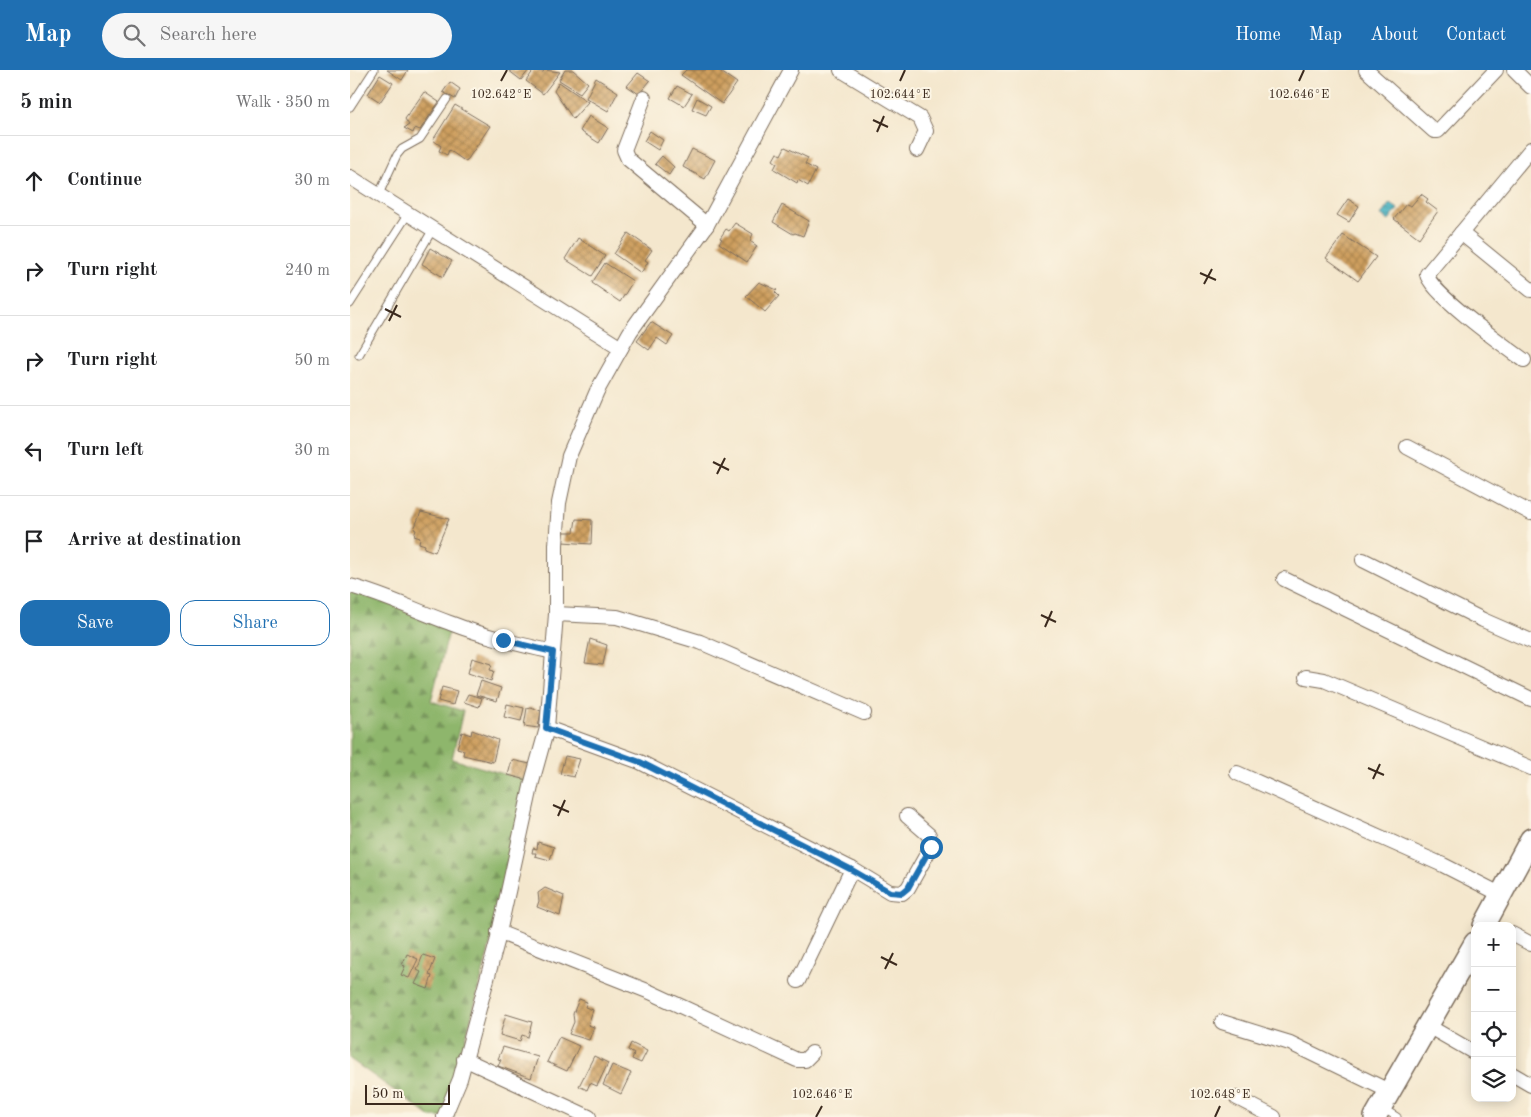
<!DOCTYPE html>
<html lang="en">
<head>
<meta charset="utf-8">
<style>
	body { margin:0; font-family:"Old Standard TT",serif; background:#f6f6f6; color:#202124 }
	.controls { position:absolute; right:15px; bottom:15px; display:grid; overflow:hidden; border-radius:10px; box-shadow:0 2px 12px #0003 }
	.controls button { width:45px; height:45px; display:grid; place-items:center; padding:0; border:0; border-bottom:1px solid #e0e0e0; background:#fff; color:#202124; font:25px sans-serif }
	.scale { position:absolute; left:15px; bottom:12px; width:85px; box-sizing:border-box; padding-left:5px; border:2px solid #3b2a1e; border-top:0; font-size:14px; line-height:18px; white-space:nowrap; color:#3b2a1e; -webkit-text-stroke:4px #fcf5e5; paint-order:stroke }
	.stop { position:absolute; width:15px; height:15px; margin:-11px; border:4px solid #1f6fb2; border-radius:50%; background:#fff }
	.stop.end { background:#1f6fb2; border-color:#fff; box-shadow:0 1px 5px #0008 }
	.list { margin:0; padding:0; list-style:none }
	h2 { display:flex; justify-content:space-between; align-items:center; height:65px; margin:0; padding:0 20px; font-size:21px }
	h2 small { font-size:16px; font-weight:400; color:#757577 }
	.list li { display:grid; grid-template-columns:32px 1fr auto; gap:15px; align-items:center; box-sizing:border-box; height:90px; padding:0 20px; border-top:1px solid #e0e0e0 }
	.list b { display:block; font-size:19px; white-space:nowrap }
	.list em { font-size:16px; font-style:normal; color:#757577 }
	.actions { display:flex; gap:10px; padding:15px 20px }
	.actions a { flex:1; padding:11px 0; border:1px solid #1f6fb2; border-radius:15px; text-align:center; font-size:18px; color:#1f6fb2 }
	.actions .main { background:#1f6fb2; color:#fff }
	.icon { flex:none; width:28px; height:28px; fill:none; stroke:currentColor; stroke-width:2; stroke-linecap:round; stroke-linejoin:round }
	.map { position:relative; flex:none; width:1181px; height:1047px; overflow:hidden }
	header { display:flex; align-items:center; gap:30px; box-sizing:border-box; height:70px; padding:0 25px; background:#1f6fb2; color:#fff }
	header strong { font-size:24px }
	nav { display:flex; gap:28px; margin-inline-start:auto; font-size:18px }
	.search { width:350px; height:45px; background:#f6f6f6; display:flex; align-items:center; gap:12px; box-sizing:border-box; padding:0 18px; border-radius:28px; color:#757577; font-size:19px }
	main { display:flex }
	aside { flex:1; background:#fff }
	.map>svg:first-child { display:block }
	.forest { fill:url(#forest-firs); stroke:#647045 }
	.water { fill:url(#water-rules); stroke:#3e6c6e }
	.building { fill:url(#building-cross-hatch) }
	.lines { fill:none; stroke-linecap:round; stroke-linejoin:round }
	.lane-casing { stroke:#7c6c5b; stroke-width:9 }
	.street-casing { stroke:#7c6c5b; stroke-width:16 }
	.primary-casing { stroke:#7c6c5b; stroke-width:24 }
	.lane { stroke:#fff; stroke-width:7 }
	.street { stroke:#fff; stroke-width:14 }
	.primary { stroke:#fff; stroke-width:21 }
	.route { stroke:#1f6fb2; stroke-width:6 }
	.ticks { fill:none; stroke:#3b2a1e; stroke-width:2 }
	.ticks-label { font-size:12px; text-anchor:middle; fill:#3b2a1e; stroke:#fcf5e5; stroke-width:4; stroke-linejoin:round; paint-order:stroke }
</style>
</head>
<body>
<header>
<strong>Map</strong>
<div class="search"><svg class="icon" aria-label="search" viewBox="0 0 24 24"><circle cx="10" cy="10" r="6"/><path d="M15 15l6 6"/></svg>Search here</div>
<nav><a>Home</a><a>Map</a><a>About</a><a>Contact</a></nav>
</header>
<main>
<aside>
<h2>5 min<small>Walk · 350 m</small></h2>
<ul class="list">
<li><svg class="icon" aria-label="ahead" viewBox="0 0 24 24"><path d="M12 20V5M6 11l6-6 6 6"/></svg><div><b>Continue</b></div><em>30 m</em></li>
<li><svg class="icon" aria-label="right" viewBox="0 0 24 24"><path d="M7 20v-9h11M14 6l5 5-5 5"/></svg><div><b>Turn right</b></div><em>240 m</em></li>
<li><svg class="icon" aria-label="right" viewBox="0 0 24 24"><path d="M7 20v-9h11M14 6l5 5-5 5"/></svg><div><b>Turn right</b></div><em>50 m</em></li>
<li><svg class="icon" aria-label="left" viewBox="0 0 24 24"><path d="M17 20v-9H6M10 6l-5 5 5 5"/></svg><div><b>Turn left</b></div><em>30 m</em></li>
<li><svg class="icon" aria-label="arrive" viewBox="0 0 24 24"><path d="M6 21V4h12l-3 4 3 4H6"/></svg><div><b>Arrive at destination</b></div></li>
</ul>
<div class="actions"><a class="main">Save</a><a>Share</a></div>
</aside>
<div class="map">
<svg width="1181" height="1047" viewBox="0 0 1181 1047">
	<defs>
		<pattern id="forest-firs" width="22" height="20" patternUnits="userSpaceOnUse" patternTransform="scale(1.25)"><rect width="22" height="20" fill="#8eb66c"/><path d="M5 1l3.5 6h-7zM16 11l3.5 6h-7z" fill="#759458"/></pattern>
		<pattern id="water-rules" width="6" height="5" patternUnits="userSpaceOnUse" patternTransform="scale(1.25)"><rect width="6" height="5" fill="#42afbf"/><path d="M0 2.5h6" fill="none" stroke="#388f9b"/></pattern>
		<pattern id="building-cross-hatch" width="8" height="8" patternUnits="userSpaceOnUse" patternTransform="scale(1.25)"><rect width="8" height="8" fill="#ce9f5e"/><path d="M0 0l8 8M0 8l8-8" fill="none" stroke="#a8824d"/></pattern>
	</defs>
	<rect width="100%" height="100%" fill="#fcf5e5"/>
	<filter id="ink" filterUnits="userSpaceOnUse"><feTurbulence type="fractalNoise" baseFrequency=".02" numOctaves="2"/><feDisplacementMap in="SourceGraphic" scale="10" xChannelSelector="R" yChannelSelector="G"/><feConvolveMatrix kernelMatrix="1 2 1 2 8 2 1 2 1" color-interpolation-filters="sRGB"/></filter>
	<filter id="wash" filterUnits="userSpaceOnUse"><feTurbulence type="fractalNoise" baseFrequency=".0096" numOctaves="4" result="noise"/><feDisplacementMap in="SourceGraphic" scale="20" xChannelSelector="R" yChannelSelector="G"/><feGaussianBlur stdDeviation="1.12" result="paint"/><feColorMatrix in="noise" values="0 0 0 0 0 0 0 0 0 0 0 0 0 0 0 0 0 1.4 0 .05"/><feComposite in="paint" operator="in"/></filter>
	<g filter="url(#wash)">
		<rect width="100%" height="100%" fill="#f4e7cd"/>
		<polygon class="forest" points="0,516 101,554 81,631 113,641 102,689 182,712 97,1042 105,1047 81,1047 0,989"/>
		<polygon class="water" points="1040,133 1048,139 1039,151 1031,145"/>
		<g id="blocks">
			<g class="building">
				<polygon points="37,0 58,0 52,10"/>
				<polygon points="158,0 179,0 171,10"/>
				<polygon points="184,0 193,2 195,0 210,2 193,24 176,11"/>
				<polygon points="215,0 223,0 238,13 230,23 209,10"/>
				<polygon points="336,0 368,0 387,13 372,34 331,5"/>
				<polygon points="288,3 300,11 289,24 277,16"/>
				<polygon points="30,5 43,13 30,32 18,24"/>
				<polygon points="246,8 268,22 258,41 236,28"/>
				<polygon points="100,12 110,19 105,29 93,22"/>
				<polygon points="209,12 238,32 223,49 204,21"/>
				<polygon points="327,16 342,24 334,36 320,28"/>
				<polygon points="74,22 89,32 70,60 65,58 63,63 54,58 59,55 55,49"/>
				<polygon points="347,28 361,36 356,45 342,39"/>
				<polygon points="105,35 140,56 116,92 99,80 97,85 89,81 91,76 83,70"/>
				<polygon points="239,46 258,58 249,73 230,61"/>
				<polygon points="300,61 313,70 308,80 294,71"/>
				<polygon points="435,77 458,88 455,94 466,100 458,116 448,110 447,113 424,99 427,93 423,90 427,83 431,85"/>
				<polygon points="342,79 365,90 355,109 333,97"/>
				<polygon points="312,86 324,97 319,105 305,94"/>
				<polygon points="1071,124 1078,129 1076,132 1088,141 1069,168 1044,149 1056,134 1061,136"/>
				<polygon points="998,129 1009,136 999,152 987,145"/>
				<polygon points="432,135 459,151 453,166 445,163 443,164 423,152"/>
				<polygon points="385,153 403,164 400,171 407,176 397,192 369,173 372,169 370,168 376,159 379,161"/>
				<polygon points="278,163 302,180 295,190 298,192 291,203 264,184"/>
				<polygon points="993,165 1026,187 1008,211 976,188"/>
				<polygon points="228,168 255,186 242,206 215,189"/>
				<polygon points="80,178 102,191 93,207 72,194"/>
				<polygon points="255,193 283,211 270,232 242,213"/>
				<polygon points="409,212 427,220 425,222 429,226 415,242 396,226"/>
				<polygon points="301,252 323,266 317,275 307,268 299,280 287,271"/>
				<polygon points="71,442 99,449 85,482 74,478 75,475 69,473 70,468 64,466 66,460 64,459"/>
				<polygon points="226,449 242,450 241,474 213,472 214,462 224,462"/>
				<polygon points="240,569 257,575 253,595 235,593"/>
				<polygon points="122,588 142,594 140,600 144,601 141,611 118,603"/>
				<polygon points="131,611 151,618 147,631 126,625"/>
				<polygon points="92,617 107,621 103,635 88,631"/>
				<polygon points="118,624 132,628 129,637 114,632"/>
				<polygon points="157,634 174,638 171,651 154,647"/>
				<polygon points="181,637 191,641 188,658 174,656 177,638"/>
				<polygon points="122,660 148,670 143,692 113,685 114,680 107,678 112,662 121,665"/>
				<polygon points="215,686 230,689 224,707 210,704"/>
				<polygon points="162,690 180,694 177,710 158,705"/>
				<polygon points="188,772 204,777 200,790 185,786 186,783 182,783 183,778 187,779"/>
				<polygon points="195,818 214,826 210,846 187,837 189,831 188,823"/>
				<polygon points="57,884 68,889 59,908 51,905 55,896 52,895"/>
				<polygon points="73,885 85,889 79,905 82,906 78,919 65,914 71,902 67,900"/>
				<polygon points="229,929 237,932 235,937 243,940 238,955 244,957 239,970 219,964 224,952 223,944"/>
				<polygon points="156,944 182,952 178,967 172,965 170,971 150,965"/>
				<polygon points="209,967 229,976 217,1001 197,992"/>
				<polygon points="281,973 297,981 291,993 282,989 284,984 278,980"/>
				<polygon points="153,977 188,987 181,1008 148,996 151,990 148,989"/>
				<polygon points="244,986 258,993 247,1016 240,1013 237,1020 229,1016"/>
				<polygon points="262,995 281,1003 271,1024 253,1015"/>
			</g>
		</g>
	</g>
	<g filter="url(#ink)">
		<use href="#blocks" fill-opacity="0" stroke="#7c6c5b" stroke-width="1"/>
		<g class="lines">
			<g class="lane-casing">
				<g id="lane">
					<polyline points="0,37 24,0"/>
					<polyline points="29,124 47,85 52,79 70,69 97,29"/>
					<polyline points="0,234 58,144"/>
					<polyline points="9,285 83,159"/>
					<polyline points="1034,1039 1047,1047"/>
				</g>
			</g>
			<g class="street-casing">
				<g id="street">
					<polyline points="491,0 570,48 576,61 567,80"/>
					<polyline points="1016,0 1084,61 1088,61 1146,0"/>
					<polyline points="1164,0 1181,17"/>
					<polyline points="294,28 274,80 278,89 357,155"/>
					<polyline points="0,107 271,278"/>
					<polyline points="1111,163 1181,220"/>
					<path d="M1174,290C1156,277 1079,222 1077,204L1181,79"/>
					<polyline points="1057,377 1181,443"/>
					<polyline points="1013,490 1133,550 1181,571"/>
					<polyline points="934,509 1181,629"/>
					<path d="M0,516C35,525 66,541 100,553C133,566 168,574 203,582"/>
					<polyline points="206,544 267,547 350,572 514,643"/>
					<polyline points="956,607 974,610 1181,698"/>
					<polyline points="197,658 290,692 502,799 540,822 552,823 558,818 581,777 579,765 557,746"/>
					<polyline points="887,703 1093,795 1150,824"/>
					<polyline points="148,862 300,922 447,990 455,990 462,983"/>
					<polyline points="1162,864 1181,874"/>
					<polyline points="448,911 502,799"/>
					<polyline points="872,952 940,973 1041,1022"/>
					<polyline points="1078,956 1125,983"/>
					<polyline points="114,989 239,1047"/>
					<polyline points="1162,1004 1181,1015"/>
					<polyline points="887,1028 924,1047"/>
					<polyline points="94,1047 110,1009 147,872 182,712 197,658 206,544 206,475 209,433 219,386 247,321 280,262 357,155 441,0"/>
				</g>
			</g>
			<g class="primary-casing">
				<g id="primary">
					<polyline points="1134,856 1181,769"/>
					<polyline points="1025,1047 1125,873"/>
				</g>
			</g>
			<use href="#lane" class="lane"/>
			<use href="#street" class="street"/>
			<use href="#primary" class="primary"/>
		</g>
	</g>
	<g class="lines" filter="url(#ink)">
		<polyline class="route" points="153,570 203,582 196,658 290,692 502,800 540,822 552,823 558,818 581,777"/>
	</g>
	<path class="ticks" d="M151,11L157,0M550,11L555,0M949,11L954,0M523,50L538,57M527,62L534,46M850,203L866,210M854,214L862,199M35,239L51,247M39,251L47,235M363,392L379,400M367,404L375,388M691,545L706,552M695,557L702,541M1018,698L1034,705M1023,709L1030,694M203,735L219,742M208,746L215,730M531,887L547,895M535,899L543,883M466,1047L472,1036M865,1047L870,1036"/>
	<g class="ticks-label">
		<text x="151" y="28">102.642°E</text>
		<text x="550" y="28">102.644°E</text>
		<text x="949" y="28">102.646°E</text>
		<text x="472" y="1028">102.646°E</text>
		<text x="870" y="1028">102.648°E</text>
	</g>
</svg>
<div class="controls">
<button>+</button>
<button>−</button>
<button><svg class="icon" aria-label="locate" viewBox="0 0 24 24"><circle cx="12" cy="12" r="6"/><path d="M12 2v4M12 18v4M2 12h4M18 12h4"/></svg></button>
<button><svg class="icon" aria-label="layers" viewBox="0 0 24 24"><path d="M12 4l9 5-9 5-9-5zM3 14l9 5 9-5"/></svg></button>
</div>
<div class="scale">50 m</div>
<div class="stop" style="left:581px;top:777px"></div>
<div class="stop end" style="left:153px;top:570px"></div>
</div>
</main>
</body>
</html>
